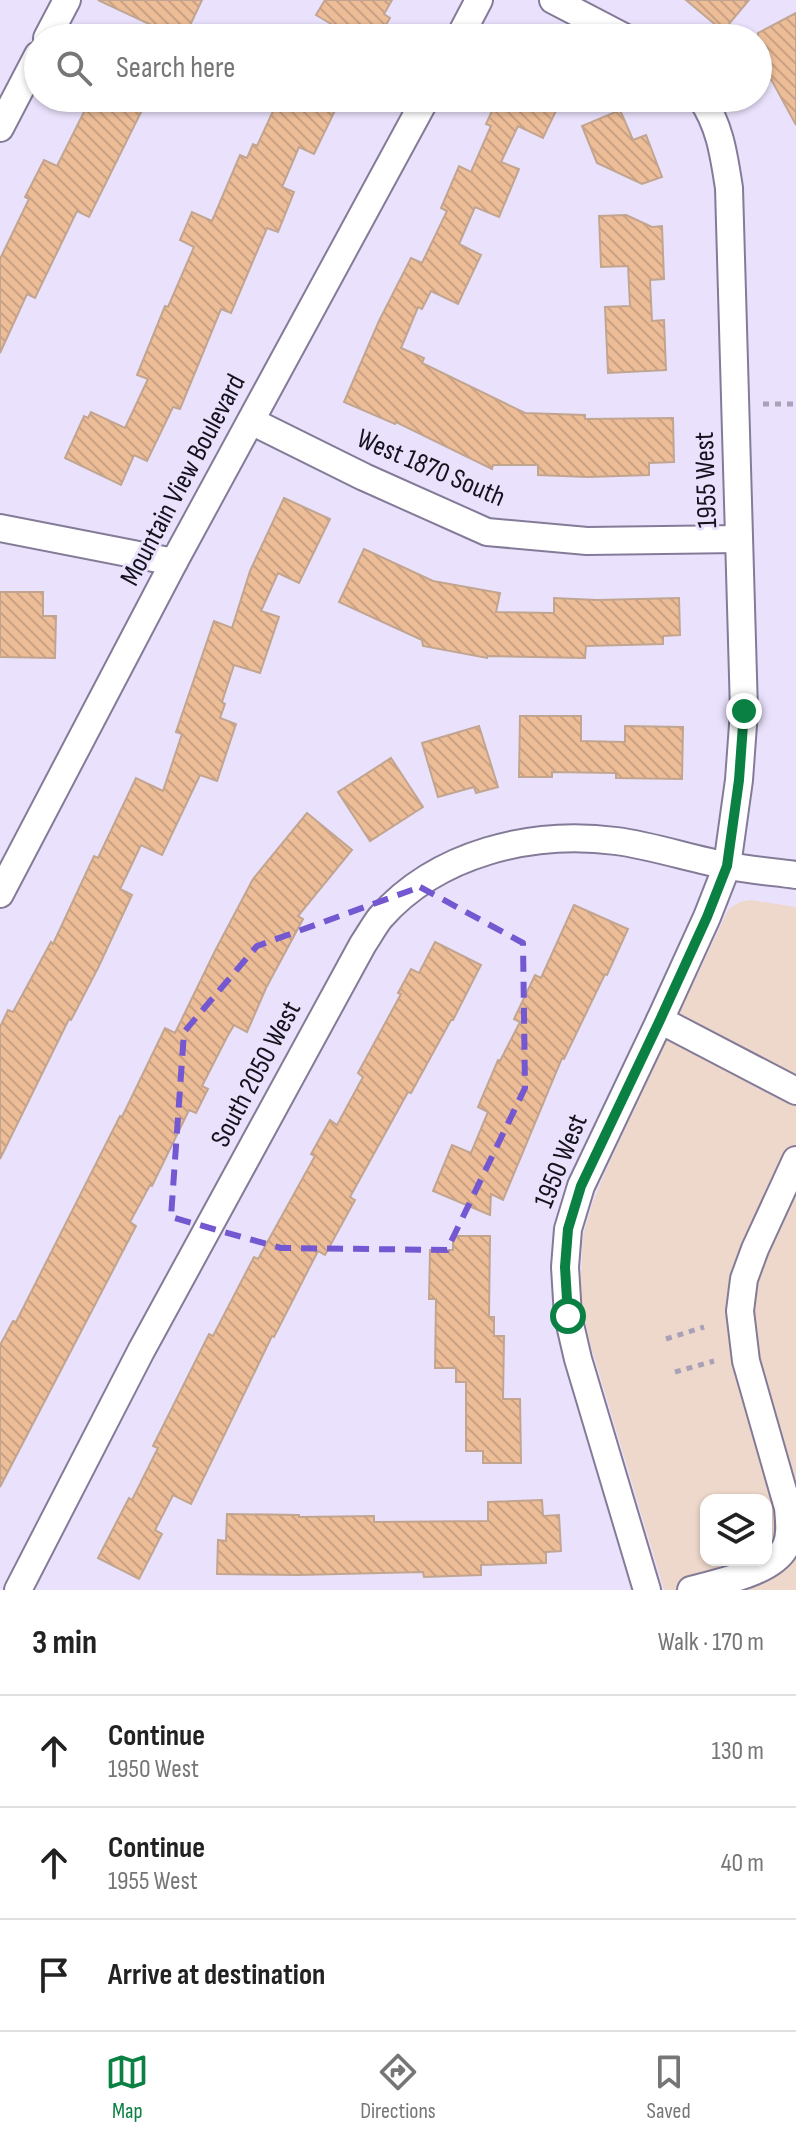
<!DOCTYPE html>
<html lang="en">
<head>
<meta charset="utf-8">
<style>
	body { margin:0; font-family:"Sofia Sans Condensed",sans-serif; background:#f6f6f6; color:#222 }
	.controls { position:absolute; right:24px; bottom:24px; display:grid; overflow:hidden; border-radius:16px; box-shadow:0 2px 6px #0004 }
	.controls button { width:72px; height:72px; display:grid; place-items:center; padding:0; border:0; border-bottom:2px solid #e0e0e0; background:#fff; color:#222; font:40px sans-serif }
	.stop { position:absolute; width:24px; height:24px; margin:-18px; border:6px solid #0b8043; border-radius:50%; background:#fff }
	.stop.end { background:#0b8043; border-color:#fff; box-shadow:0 2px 8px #0008 }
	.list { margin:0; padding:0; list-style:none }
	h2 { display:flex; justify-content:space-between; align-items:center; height:104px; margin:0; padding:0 32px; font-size:34px }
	h2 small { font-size:26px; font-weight:400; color:#767676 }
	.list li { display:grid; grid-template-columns:52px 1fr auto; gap:24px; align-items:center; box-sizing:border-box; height:112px; padding:0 32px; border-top:2px solid #e0e0e0 }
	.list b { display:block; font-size:30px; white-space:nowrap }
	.list p { margin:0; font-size:26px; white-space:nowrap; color:#767676 }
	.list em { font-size:26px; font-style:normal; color:#767676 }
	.icon { flex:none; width:44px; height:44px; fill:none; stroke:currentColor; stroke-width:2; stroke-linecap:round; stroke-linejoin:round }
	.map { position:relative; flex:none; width:796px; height:1590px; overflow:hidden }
	.search { position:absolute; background:#fff; box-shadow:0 2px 6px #0004; left:24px; right:24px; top:24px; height:88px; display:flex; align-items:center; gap:20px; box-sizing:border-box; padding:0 28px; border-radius:44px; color:#767676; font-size:30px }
	.sheet { height:440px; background:#fff }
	nav { display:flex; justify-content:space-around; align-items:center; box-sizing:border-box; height:112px; border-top:2px solid #e0e0e0; background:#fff; font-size:22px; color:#767676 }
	nav a { display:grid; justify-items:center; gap:4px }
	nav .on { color:#0b8043 }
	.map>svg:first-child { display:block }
	.education { fill:#eed8cb; fill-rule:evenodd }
	.building { fill:url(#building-back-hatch); stroke:#c1a590; stroke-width:2 }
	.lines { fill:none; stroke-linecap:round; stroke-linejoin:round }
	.minor-casing { stroke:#847b98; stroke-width:30 }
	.path { stroke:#a8a1b7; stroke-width:5; stroke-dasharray:6 6; stroke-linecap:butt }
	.minor { stroke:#fff; stroke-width:26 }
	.route { stroke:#0b8043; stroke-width:10 }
	.marked { fill:none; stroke:#7458d2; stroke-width:6; stroke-dasharray:16 10; stroke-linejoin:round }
	.labels { text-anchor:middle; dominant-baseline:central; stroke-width:6; stroke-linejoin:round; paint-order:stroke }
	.street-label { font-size:28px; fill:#15121d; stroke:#eae2fc }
</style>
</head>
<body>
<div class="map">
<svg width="796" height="1590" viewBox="0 0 796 1590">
	<defs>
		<pattern id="building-back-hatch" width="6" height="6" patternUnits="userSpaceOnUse" patternTransform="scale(2)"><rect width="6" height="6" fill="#edbd98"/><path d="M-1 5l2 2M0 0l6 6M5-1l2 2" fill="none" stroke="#caa183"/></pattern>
	</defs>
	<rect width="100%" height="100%" fill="#eae2fc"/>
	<path class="education" d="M750,900L796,907V1590H664L588,1336L580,1292L583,1236L592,1204L606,1170L726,914L730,908L740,902ZM706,1500H766V1560H706Z"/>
	<g class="building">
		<polygon points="98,0 202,0 184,38 179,38"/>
		<polygon points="325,0 392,0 384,14 390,18 378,38 339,38 343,31 316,15"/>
		<polygon points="686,0 749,0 723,31"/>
		<polygon points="796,13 796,125 771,79 758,86 758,33"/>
		<polygon points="91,98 148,98 89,217 77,211 35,298 27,294 0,353 0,259 29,199 25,197 44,160 57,166"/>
		<polygon points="279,98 341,98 314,154 299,147 282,187 294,192 278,232 267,228 231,313 221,309 180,409 173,407 147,461 134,455 121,485 65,458 84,416 88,418 91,412 125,428 148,379 137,375 165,306 168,307 194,247 180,240 192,212 212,221 240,155 247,158 253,144 257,146"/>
		<polygon points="498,98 562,98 543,138 518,126 501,162 519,169 499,217 475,207 459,244 481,255 458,304 431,291 422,309 418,307 401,348 424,358 422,363 525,413 585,415 585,419 673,418 674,462 649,463 649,475 588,477 538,475 538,465 493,465 492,469 396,422 395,424 344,402 379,321 411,258 422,263 447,211 441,208 459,166 471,172 491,126 486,124"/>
		<polygon points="620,110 633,140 646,135 662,177 642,184 597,163 582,126"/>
		<polygon points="626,215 652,227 662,226 664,279 650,280 652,321 664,320 666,370 608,373 605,307 630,306 628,266 601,267 599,216"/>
		<polygon points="284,498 330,519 299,583 278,573 261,611 279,617 260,673 234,665 222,702 225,704 220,718 236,724 217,781 200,775 162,855 141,845 120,889 132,895 98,968 71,1020 69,1019 0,1159 0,1027 8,1010 13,1012 51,942 53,944 94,856 98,858 136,778 163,791 182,734 176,732 214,621 232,628 250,571"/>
		<polygon points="364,549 433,581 500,593 496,612 554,613 554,598 597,600 679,598 680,635 663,636 663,644 586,646 585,658 488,656 487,658 423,646 422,640 339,602"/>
		<polygon points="0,592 43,592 43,616 56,616 55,658 0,657"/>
		<polygon points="520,716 581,716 581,741 625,742 625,726 683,727 682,779 616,778 616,773 552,772 552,777 519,777"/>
		<polygon points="479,726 498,787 476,793 474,787 438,797 422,743"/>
		<polygon points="391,758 423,807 370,841 338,792"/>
		<polygon points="307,813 352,850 298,916 303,919 266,988 247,1032 234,1025 227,1037 202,1086 208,1089 196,1113 189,1110 152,1186 150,1185 130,1222 136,1226 0,1487 0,1345 13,1321 16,1322 120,1116 122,1117 165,1028 175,1033 215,951 253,879"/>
		<polygon points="574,905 628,929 607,975 605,974 564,1059 562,1058 503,1200 491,1194 490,1215 433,1191 452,1145 471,1153 488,1112 478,1107 498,1060 500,1061 520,1022 514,1019 535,975 541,978"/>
		<polygon points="435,942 481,965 453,1020 451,1020 411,1093 408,1092 350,1197 355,1200 325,1255 318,1251 274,1337 272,1336 191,1504 173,1495 155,1530 162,1534 139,1579 98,1558 129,1498 132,1500 158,1448 153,1446 209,1334 213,1336 254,1257 258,1259 315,1156 311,1154 330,1120 337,1125 363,1077 358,1073 401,994 398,993 411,969 419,973"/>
		<polygon points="453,1236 490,1236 489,1317 494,1317 494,1336 504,1336 503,1399 520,1399 521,1463 483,1463 483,1451 466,1451 466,1382 456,1382 456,1368 435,1368 436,1299 429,1299 430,1250 453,1250"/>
		<polygon points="542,1500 543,1516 559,1515 561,1551 546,1552 546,1563 481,1565 481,1575 424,1577 423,1572 298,1575 217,1574 218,1540 226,1541 227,1514 299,1515 299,1517 374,1516 374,1522 488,1521 488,1502"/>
	</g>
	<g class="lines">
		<g class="minor-casing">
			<g id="minor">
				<polyline points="553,0 626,38"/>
				<polyline points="47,38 67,0"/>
				<polyline points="459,38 479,0"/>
				<polyline points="0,128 38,55"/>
				<polyline points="251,421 364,477 487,532 587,541 739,539"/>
				<polyline points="0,528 174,562"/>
				<polyline points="0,894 174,562 426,98"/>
				<polyline points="660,1020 796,1091"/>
				<path d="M18,1590L141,1351L363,944C369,935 374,926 380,918C437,853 532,830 616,841C654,846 691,859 729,866C751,870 774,872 796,875"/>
				<path d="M647,1590L578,1359L568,1316L565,1267L568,1229L581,1186L660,1020L707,917L727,866L739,780L744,711L729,188C724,156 720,125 701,98"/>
				<path d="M691,1590C718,1582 774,1573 786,1546C791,1534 789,1521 788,1508L746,1361L740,1311L744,1279L755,1249L796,1160"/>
			</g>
		</g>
		<g class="path">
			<polyline points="763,404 796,404"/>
			<polyline points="666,1339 704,1327"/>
			<polyline points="675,1372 714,1361"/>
		</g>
		<use href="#minor" class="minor"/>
	</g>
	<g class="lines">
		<polyline class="route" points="568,1316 565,1267 568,1229 581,1186 660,1020 707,917 727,866 739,780 744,711"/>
	</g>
	<path class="marked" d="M420,887L523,943L525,1088L447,1250L281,1248L171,1217L184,1032L257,946Z"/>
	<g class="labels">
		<g class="street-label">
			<text transform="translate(431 468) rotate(23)">West 1870 South</text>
			<text transform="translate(183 480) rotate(-62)">Mountain View Boulevard</text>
			<text transform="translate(706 480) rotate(-92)">1955 West</text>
			<text transform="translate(256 1074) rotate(-62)">South 2050 West</text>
			<text transform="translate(561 1161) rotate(-68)">1950 West</text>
		</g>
	</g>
</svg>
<div class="controls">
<button><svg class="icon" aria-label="layers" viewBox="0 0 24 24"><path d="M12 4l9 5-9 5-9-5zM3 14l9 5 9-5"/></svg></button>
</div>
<div class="stop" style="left:568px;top:1316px"></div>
<div class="stop end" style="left:744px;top:711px"></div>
<div class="search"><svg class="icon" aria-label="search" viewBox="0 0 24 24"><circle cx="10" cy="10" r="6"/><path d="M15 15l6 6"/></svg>Search here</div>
</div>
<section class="sheet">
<h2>3 min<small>Walk · 170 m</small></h2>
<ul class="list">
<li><svg class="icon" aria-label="ahead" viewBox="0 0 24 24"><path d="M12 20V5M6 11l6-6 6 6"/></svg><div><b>Continue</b><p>1950 West</p></div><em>130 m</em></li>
<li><svg class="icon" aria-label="ahead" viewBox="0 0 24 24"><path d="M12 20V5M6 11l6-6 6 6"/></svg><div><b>Continue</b><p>1955 West</p></div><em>40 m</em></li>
<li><svg class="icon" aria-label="arrive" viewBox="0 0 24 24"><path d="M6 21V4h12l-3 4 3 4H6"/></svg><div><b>Arrive at destination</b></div></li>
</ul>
</section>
<nav>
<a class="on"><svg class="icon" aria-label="map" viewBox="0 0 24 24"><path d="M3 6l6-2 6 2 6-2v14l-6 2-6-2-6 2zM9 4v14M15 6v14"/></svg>Map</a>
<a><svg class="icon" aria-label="directions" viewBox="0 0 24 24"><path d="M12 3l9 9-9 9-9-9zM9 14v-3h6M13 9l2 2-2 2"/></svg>Directions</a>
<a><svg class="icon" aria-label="saved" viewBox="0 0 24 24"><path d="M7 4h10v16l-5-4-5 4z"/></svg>Saved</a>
</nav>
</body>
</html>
